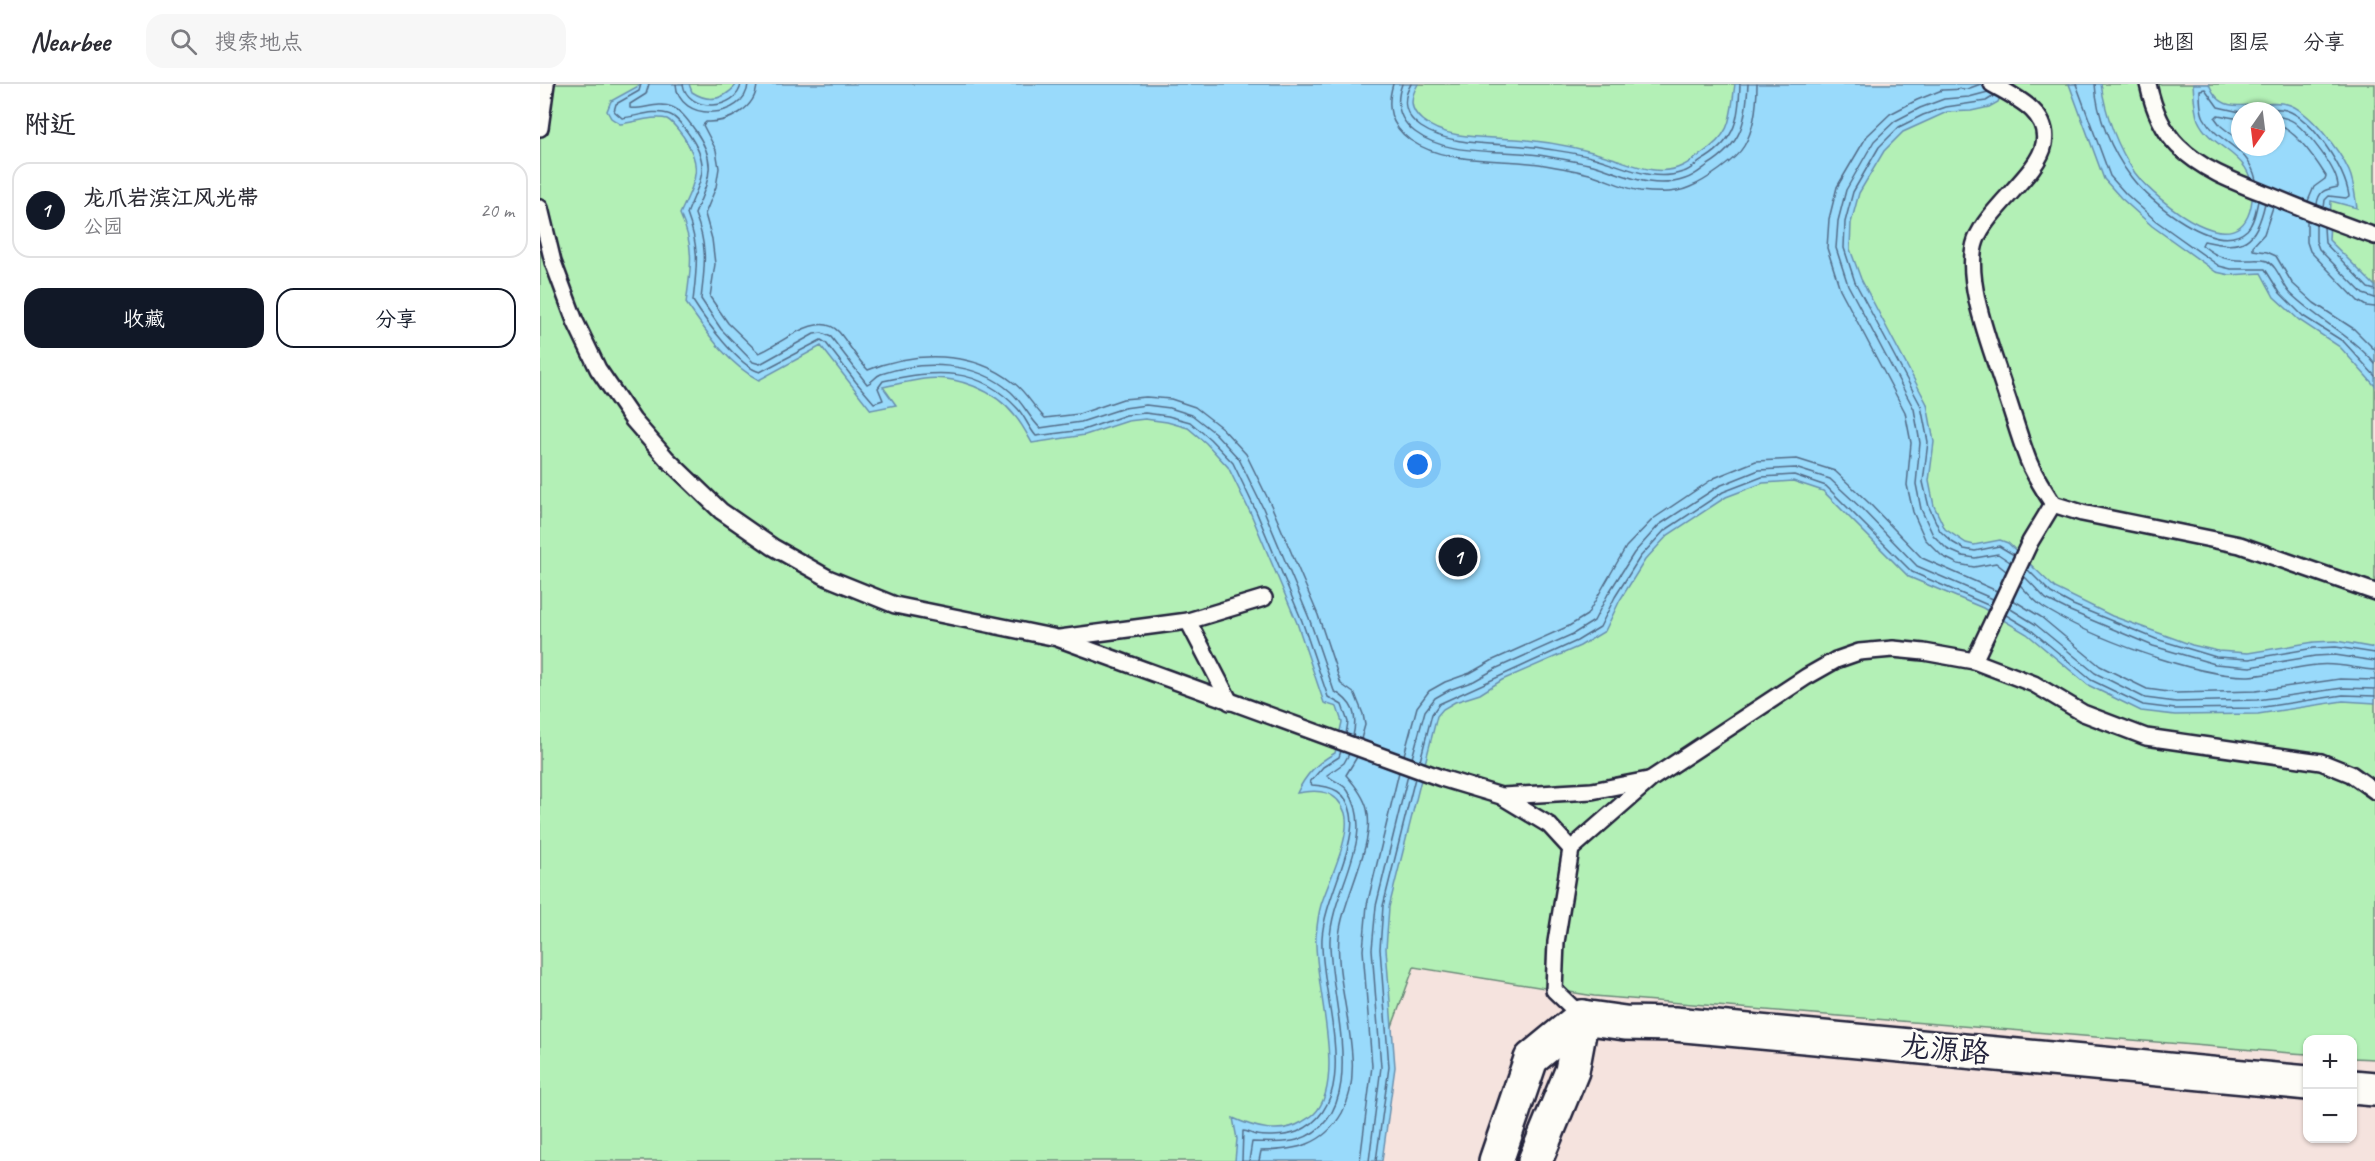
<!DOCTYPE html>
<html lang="zh">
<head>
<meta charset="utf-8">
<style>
	body { margin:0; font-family:Caveat,"LXGW WenKai TC",sans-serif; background:#f7f7f7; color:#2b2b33 }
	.controls { position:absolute; right:18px; bottom:18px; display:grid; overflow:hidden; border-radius:12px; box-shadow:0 2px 4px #0004 }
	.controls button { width:54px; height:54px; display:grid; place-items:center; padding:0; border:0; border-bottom:2px solid #e1e1e2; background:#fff; color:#2b2b33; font:30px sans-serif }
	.compass { position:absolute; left:1691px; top:18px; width:54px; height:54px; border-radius:50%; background:#fff; box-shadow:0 2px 4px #0004; rotate:194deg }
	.you { position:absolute; left:878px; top:381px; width:21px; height:21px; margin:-15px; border:4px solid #fff; border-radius:50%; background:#1a73e8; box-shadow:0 0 0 9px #1a73e833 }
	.badge { display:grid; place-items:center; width:39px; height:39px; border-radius:50%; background:#111827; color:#fff; font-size:20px; font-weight:700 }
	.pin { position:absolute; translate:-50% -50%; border:3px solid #fff; box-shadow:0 2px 6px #0006 }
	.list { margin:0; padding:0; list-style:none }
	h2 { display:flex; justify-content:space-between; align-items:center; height:78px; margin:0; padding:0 24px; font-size:26px }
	h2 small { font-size:20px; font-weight:400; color:#7c7c81 }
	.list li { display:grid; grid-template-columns:39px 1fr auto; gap:18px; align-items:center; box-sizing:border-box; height:96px; margin:0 12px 12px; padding:0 12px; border:2px solid #e1e1e2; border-radius:18px }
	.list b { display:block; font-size:22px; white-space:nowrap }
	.list p { margin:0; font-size:20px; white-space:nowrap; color:#7c7c81 }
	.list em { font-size:20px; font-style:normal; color:#7c7c81 }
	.actions { display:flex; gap:12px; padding:18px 24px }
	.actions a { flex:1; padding:14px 0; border:2px solid #111827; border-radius:18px; text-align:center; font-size:21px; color:#111827 }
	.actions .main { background:#111827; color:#fff }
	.icon { flex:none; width:33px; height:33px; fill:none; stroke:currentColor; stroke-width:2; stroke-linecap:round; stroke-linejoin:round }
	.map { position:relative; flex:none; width:1835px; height:1077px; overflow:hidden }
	header { display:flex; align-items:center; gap:36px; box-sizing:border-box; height:84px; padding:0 30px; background:#fff; border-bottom:2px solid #e1e1e2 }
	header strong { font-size:28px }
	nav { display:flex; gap:33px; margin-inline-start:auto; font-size:21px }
	.search { width:420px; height:54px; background:#f7f7f7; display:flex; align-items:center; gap:15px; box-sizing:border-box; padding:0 21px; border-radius:18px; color:#7c7c81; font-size:22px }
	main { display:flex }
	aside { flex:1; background:#fff }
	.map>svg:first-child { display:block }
	.green { fill:#b3f0b6; stroke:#6a8978; stroke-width:1.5; fill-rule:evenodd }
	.water { fill:#99dafb; stroke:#6990ae; stroke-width:1.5; fill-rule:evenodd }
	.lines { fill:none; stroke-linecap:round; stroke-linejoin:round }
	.shore { stroke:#526c88; stroke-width:1.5 }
	.lane-casing { stroke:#22223b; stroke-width:20 }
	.secondary-casing { stroke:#22223b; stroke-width:38 }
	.lane { stroke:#fdfcf7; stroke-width:15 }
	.secondary { stroke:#fdfcf7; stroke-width:33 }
	.labels { text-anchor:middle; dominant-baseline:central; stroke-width:6; stroke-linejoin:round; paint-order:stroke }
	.street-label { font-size:30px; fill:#22223b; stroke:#fdfcf7 }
</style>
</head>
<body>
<header>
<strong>Nearbee</strong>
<div class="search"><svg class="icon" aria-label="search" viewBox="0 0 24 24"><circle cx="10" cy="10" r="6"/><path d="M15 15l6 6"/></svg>搜索地点</div>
<nav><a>地图</a><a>图层</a><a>分享</a></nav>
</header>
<main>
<aside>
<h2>附近<small></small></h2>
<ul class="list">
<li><span class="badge">1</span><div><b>龙爪岩滨江风光带</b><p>公园</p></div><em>20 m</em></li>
</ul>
<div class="actions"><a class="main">收藏</a><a>分享</a></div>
</aside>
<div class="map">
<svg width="1835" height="1077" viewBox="0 0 1835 1077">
	<rect width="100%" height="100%" fill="#f5e3de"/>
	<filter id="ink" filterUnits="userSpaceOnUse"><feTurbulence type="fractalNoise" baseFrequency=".0167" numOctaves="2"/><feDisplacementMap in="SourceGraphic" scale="12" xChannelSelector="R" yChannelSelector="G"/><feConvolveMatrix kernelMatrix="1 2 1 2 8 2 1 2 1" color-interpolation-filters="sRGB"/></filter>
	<g filter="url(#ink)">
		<path class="green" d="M0,0H1835V975L1813,974L1812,956H1768L1767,970L1751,969L1054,912L874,883L814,1045L808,1077H0ZM1700,27H1736V63H1700Z"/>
		<g class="water">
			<path d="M102,0H149L152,8C169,19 184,16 197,0H878C870,14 869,25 882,36C908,58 955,52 987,56C1016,59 1045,65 1072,74C1094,81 1119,93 1142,82C1149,79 1155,74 1161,70C1193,49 1190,34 1195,0H1465L1458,18L1449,23L1431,27L1407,28L1363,48L1344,67L1319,109L1311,139L1310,165L1321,195L1387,320L1394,358L1389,397L1394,422L1405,445L1426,459L1434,461L1460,456L1468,459L1515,504L1572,532L1652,561L1678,567L1708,569L1774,558L1796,557L1835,564V619L1803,617L1718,630L1635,631L1601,627L1548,601L1487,550L1443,524L1369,493L1283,407L1253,397L1223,399L1186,413L1128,451L1105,476L1080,516L1065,547L1040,562L962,596L940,610L915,618L903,625L897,632L849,823L846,865L855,983L842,1077H695L697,1055L693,1034C715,1044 740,1051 762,1038C766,1035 771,1033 774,1030C808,997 773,898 776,852C777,842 778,831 781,821C788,798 812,752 805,729C797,706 779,705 757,709C766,690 777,679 795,669L802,638L797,623L784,619L757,539L711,430L688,383L666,359L648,344L627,338L605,335L588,337L545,351L492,359C487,350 482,340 475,332C455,306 416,291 384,295C371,297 357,300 343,303L356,321L331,326L281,262L219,296C187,280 166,247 146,219C151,185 155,162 140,130C154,99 165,84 143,52C139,47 133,38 127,35C114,31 93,39 80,40L71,34L67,27L71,17Z"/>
			<path d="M1529,0H1561C1566,33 1576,61 1595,89C1616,117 1703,188 1712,116C1717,68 1672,68 1658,36C1654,26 1654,11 1653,0H1669C1684,39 1719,12 1747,20C1769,26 1800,67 1809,87C1814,98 1815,112 1817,124L1791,117L1789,156L1835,202V302L1800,263L1759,236L1734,213L1721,189L1690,191L1676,188L1612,142L1581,114L1564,95ZM1700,27H1736V63H1700Z"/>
		</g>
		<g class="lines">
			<g class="shore">
				<path d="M101,0L99,7L76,20L74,27L82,34C96,33 114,25 128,30C136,32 143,42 148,49C173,84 160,95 147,130C160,165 157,181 153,217C165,236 199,283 220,288L281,256L286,259L316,298L334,319L343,316L338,304L343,297C395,286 438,281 478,325C485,333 489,344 496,352L543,346L586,331L605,329L628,332L650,338L670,355L693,379L716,427L762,537L788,613L802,621L808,638L806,650"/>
				<path d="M109,0L106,10L90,20V24C103,26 118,17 132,23C142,27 149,38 155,46C179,80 168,96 155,130C168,163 165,181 161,215L181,245L213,278L220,280L274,250L282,249L291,253L327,300C333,298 335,292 341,290C383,276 436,277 471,308C483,319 489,333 500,344L541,338L584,324L606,321L630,324L652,331L675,349L699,375L723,424L769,534L794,607C813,618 818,630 813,652"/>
				<path d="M136,0C138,40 206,35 208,0"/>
				<path d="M143,0C147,29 197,27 201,0"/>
				<path d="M217,0C216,25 188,39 166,38L163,41L176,66L179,84L176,103L165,130L172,155L175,180L170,213L188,239L219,269C240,261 278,225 299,248C309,260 317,275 328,286C374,267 433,266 474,299C487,309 494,324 505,334L539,330L583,315L606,313L631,315L655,323L682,344L706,370L731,421L778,531L801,600L815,610L823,630L825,641L821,655"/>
				<path d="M853,0C846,23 850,41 870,56C906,81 957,74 999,80C1017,83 1035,86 1053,91C1068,96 1084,104 1100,107C1116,109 1135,110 1150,103C1165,97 1196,76 1204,62C1214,45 1217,20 1217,0"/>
				<path d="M862,0C855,19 858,35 875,48C908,73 960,65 999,71C1017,74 1035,77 1053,81C1084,90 1112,107 1145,95C1153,93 1161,86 1168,81C1202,60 1206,38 1208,0"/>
				<path d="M871,0C861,17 865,32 881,43C912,64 965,58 1001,64C1019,67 1037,69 1055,74C1084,82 1112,99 1143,88C1151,86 1158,78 1166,74C1196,55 1199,34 1200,0"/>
				<polyline points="1441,0 1427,5 1402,6 1377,16 1350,30 1327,52 1297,103 1289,135 1287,164 1300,205 1365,328 1371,359 1367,401 1373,428 1385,455 1402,472 1418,480 1434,483 1456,479 1466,487"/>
				<polyline points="1536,0 1570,92 1586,110 1616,137 1679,182 1691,185 1725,185 1740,209 1763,232 1804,258 1835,292"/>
				<path d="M1555,0C1557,33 1571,66 1591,93C1609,117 1677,174 1707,146C1714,139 1716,126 1718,117"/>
				<polyline points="1448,8 1429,13 1404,15 1380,24 1355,37 1334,57 1306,106 1298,137 1296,164 1308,201 1374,325 1380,359 1376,400 1381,425 1393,451 1407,465 1423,472 1435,474 1458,470 1470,478"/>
				<polyline points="1454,12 1446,17 1406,23 1383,31 1359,43 1339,63 1313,108 1305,138 1304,164 1315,198 1381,322 1388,358 1383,398 1389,423 1400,447 1412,458 1424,465 1435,467 1459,462 1474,471"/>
				<path d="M1713,27C1724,25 1736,23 1746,26C1773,35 1805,85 1809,112L1806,114L1789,112L1785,116L1784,124"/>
				<path d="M1700,28L1678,23L1665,5L1660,6C1660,14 1660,27 1664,34C1678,60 1708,61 1716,96"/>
				<path d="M1736,32C1742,33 1748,34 1754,38C1768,49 1798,85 1798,103C1787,105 1778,106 1777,121"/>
				<polyline points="1700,35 1678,31 1675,34 1681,42 1700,57"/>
				<path d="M1736,41C1755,44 1776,76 1786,92L1785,95L1774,103L1768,117"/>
				<path d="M1725,119C1716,160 1703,166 1664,157L1662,161C1678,174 1688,177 1708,176C1714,176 1721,175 1727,177C1738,182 1742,201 1751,210C1778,236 1811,251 1835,280"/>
				<polyline points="1733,123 1724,150 1713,162 1713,166 1727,168 1736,172 1752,199 1774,219 1814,245 1835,266"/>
				<polyline points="1767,136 1767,158 1770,167 1818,217 1826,222 1835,223"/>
				<polyline points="1776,140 1776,157 1779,165 1823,210 1835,214"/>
				<polyline points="1784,143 1785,159 1828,204 1835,206"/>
				<polyline points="1487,485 1511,509 1533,521 1616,555 1676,573 1709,575 1774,564 1796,563 1835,569"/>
				<polyline points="1484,492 1506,515 1530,527 1613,562 1675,580 1710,583 1775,572 1795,571 1835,577"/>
				<path d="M1480,501C1487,508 1494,517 1503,523C1548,552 1655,593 1709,592C1731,591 1754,583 1776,581C1797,578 1815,585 1835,586"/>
				<polyline points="1473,516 1501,533 1560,582 1607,605 1636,609 1716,607 1800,595 1835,596"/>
				<polyline points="1469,524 1495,540 1555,589 1605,614 1636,618 1717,616 1803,604 1835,605"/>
				<polyline points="1466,531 1491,546 1551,596 1603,621 1635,625 1717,624 1803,611 1835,612"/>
				<polyline points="864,671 877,623 889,607 905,598 930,589 953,576 1029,542 1047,531 1086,463 1113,435 1174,394 1216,377 1257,375 1295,387 1329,419 1382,474 1457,507"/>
				<polyline points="872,674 885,627 895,614 909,606 934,597 957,584 1033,550 1054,537 1068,510 1094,469 1119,441 1179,402 1219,386 1255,384 1290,395 1322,425 1377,482 1453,515"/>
				<polyline points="880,677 892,630 899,620 1037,557 1060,543 1075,513 1100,473 1124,447 1183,408 1222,393 1254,391 1286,402 1372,488 1450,522"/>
				<path d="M702,1077L703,1047C708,1047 711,1050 716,1051C727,1053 747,1052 757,1048C827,1019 779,911 782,854C784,816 817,762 811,730C807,707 792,702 772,701L770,698L783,683L799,673L801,667"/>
				<path d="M709,1077L712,1058C726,1058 744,1060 757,1056C835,1032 788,912 790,856C791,806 838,753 808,707C803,699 792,697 787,691L804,679L809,670"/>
				<path d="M719,1077L721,1067C756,1066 783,1062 802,1029C829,981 794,905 799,853C802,815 836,760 827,725C824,712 814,700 806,691L817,673"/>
				<polyline points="820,1077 832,982 823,866 827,821 859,688"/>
				<polyline points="829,1077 841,983 832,865 836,822 868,691"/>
				<polyline points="836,1077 849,983 840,865 843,822 875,694"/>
			</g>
			<g class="lane-casing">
				<g id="lane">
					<path d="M1452,0C1475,13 1510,28 1504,60C1499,89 1448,124 1436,156C1422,194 1453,269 1465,307C1473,330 1479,353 1488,376C1494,391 1504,406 1513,420L1542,429L1700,461L1835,508"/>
					<path d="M1608,0C1613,23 1621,45 1638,62C1663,87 1698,99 1731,112C1765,126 1800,140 1835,152"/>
					<polyline points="0,44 6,0"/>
					<polyline points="0,124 13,178 35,237 58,285 93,336 127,375 181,427 233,463 288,494 355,521 517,554 901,694 961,712 1009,741 1031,765"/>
					<polyline points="648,537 690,618"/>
					<polyline points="520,554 648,537 724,514"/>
					<polyline points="1434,577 1490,458 1513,420"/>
					<polyline points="962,712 1052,707 1108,696"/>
					<polyline points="1042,933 1014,906 1016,858 1031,765 1111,695 1266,593 1296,576 1319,568 1353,565 1384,568 1434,577 1494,600 1543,629 1606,653 1781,678 1811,690 1835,707"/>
				</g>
			</g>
			<g class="secondary-casing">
				<g id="secondary">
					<polyline points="1812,1003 1835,1005"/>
					<polyline points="956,1077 991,975 1042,933 1085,939 1134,940 1768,999"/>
					<polyline points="995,1077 1032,987 1042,933"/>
				</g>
			</g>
			<use href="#lane" class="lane"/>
			<use href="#secondary" class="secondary"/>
		</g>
	</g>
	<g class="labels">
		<g class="street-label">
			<text transform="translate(1405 965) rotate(5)">龙源路</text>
		</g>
	</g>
</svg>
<div class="controls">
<button>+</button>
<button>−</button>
</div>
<svg class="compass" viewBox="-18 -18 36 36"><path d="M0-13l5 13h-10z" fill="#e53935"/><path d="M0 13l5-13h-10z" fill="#7c7c81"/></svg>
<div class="you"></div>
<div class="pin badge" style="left:918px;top:473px">1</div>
</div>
</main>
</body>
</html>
